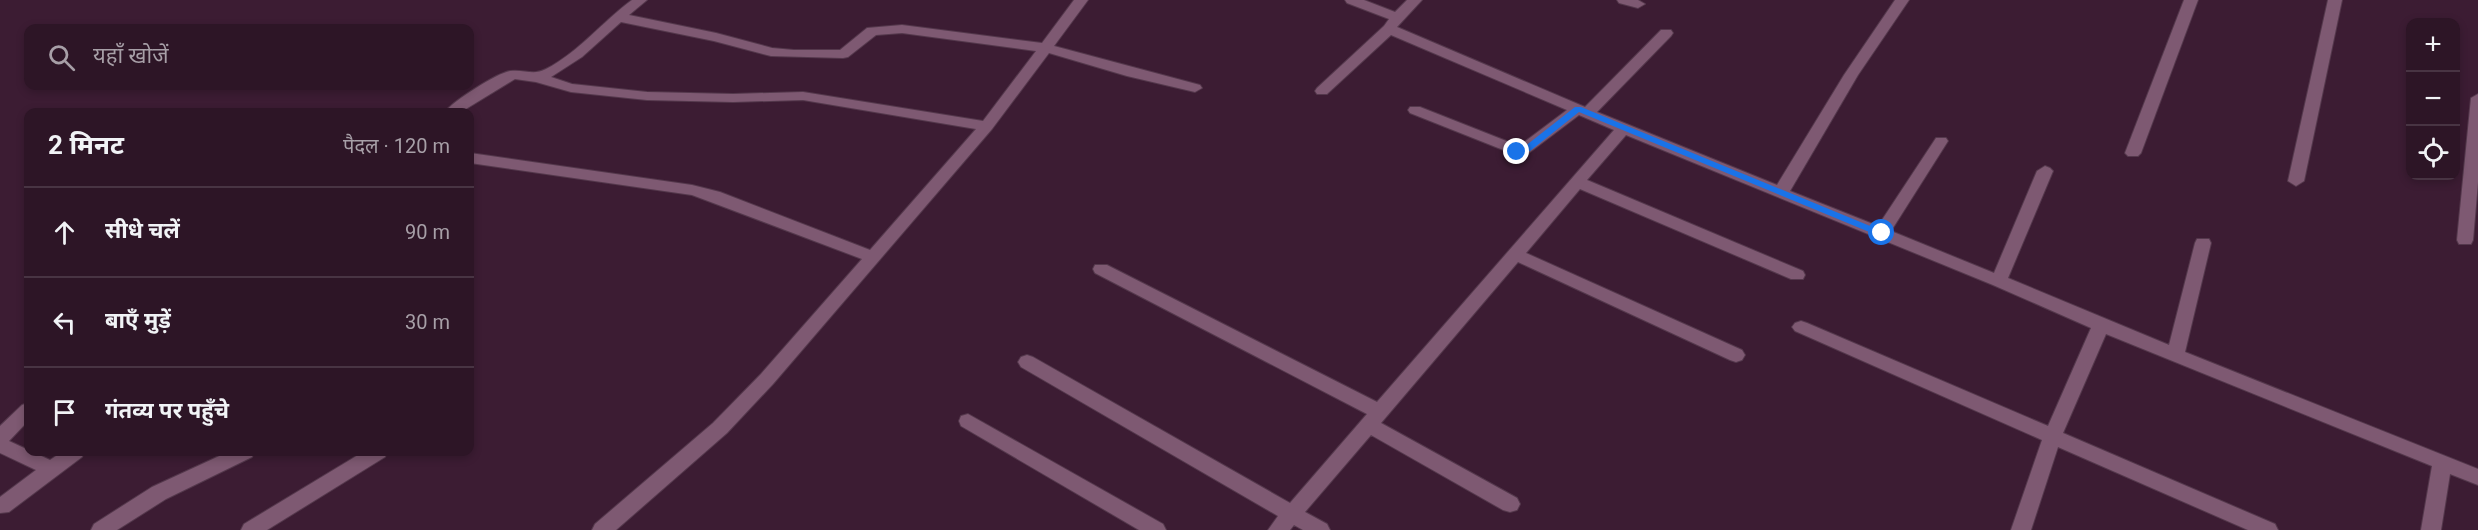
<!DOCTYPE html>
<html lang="hi">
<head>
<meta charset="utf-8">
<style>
	body { margin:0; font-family:Roboto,"Noto Sans Devanagari",sans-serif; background:#392232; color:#f1f3f6 }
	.controls { position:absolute; right:18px; top:18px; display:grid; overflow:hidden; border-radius:12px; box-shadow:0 3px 9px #0003 }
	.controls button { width:54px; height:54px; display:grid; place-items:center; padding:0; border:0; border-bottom:2px solid #483443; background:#2d1526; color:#f1f3f6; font:30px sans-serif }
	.stop { position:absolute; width:18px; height:18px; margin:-14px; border:4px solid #1a73e8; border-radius:50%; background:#fff }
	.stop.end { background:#1a73e8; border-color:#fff; box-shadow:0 2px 6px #0008 }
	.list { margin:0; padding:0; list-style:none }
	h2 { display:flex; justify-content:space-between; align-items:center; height:78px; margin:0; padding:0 24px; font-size:26px }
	h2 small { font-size:20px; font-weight:400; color:#a79fa7 }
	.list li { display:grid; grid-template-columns:39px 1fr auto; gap:18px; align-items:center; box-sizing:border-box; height:90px; padding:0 24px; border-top:2px solid #483443 }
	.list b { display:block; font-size:22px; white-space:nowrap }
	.list em { font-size:20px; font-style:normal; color:#a79fa7 }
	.icon { flex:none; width:33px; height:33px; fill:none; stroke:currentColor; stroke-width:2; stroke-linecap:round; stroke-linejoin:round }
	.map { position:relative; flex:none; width:2478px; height:530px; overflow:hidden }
	.search { position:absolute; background:#2d1526; box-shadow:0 3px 9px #0003; left:24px; top:24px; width:450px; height:66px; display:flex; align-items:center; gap:15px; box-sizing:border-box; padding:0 21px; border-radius:12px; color:#a79fa7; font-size:22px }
	.panel { position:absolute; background:#2d1526; box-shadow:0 3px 9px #0003; left:24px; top:108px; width:450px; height:348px; border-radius:12px }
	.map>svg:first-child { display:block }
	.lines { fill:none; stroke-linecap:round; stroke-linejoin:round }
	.minor-casing { stroke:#54384c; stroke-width:2 }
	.minor { fill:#7e5972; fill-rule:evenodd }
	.route { fill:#1a73e8 }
</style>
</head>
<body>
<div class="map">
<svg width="2478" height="530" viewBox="0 0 2478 530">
	<rect width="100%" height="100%" fill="#3c1c33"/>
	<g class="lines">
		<g class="minor-casing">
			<g id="minor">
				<path d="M632,0H647L629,15L716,33L772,48L794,50H840L867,28L902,25L1042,43L1074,0H1088L1054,46L1200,85L1202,88L1195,92L1127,76L1049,53L992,129L773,384L727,433L616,530H592L595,524L713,423L761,374L862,259L692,195L470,163V153L692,185L720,192L870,250L976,129L803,100L733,102L647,100L571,92L536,82L515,79L461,112H445C453,101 497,73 510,71C524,69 533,76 546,69C579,52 603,21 632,0ZM621,22L714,41L771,56L843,58L848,57L876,35L902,33L1036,51L983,121L803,92L733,94L647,92L572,84L551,77L582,57Z"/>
				<polygon points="1345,0 1364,0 1395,12 1407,0 1422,0 1397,27 1585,107 1661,30 1671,30 1673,33 1671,36 1597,112 1777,185 1844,75 1895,0 1909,0 1858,75 1790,191 1878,226 1936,138 1946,138 1948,141 1891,231 1994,273 2037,171 2045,166 2050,168 2053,171 2008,278 2169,345 2195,243 2197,239 2209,239 2211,243 2185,352 2478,469 2478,485 2450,474 2441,530 2421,530 2432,466 2106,334 2063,433 2275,524 2278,530 2248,530 2058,447 2031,530 2011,530 2042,440 1795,331 1792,327 1795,323 1801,321 1807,323 2048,426 2091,328 1993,285 1626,135 1587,180 1803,271 1805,275 1803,279 1791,279 1580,189 1526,253 1742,350 1745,355 1742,360 1736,362 1730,360 1518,262 1381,423 1517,498 1520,504 1517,510 1510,512 1503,510 1371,435 1305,512 1327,524 1330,530 1303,530 1294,525 1290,530 1268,530 1278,516 1021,367 1018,362 1021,357 1027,355 1033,357 1290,503 1367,414 1095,273 1093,269 1095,265 1107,265 1377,402 1614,130 1579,115 1526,155 1521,157 1410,113 1408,110 1410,107 1420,107 1519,146 1567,110 1391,35 1327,94 1317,94 1315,91 1317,88 1384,26 1389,19 1347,3"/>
				<polygon points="1617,0 1638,0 1645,4 1638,8 1619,3"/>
				<polygon points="2184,0 2198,0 2141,153 2138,156 2128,156 2125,153"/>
				<polygon points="2328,0 2342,0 2304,181 2296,186 2288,181"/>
				<polygon points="2478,94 2478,182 2473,240 2471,244 2459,244 2457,240 2471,98"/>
				<polygon points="28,403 28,421 9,441 50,460 62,452 84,452 82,457 9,512 0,513 0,497 36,470 0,453 0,426 22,405"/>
				<polygon points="968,414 1163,524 1166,530 1139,530 961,426 959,421 961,416"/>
				<polygon points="228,452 254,452 252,457 166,499 117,530 91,530 94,524 152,487"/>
				<polygon points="363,452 387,452 385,457 267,530 241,530 244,524"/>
			</g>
		</g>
		<use href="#minor" class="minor"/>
	</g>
	<polygon class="route" points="1575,107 1581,107 1887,233 1886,236 1879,236 1579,112 1530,151 1514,154 1514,150 1524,147"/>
</svg>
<div class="controls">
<button>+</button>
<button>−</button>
<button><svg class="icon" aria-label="locate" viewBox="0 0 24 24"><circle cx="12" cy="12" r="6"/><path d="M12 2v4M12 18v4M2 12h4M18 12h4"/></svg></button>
</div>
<div class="stop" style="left:1882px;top:233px"></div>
<div class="stop end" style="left:1517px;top:152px"></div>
<div class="search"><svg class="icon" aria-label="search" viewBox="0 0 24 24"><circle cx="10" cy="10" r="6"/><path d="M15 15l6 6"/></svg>यहाँ खोजें</div>
<section class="panel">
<h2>2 मिनट<small>पैदल · 120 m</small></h2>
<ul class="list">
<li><svg class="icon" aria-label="ahead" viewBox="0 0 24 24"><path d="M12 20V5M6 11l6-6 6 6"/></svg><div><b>सीधे चलें</b></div><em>90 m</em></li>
<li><svg class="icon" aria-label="left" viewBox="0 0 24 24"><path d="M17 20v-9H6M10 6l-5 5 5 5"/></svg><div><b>बाएँ मुड़ें</b></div><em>30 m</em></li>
<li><svg class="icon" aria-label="arrive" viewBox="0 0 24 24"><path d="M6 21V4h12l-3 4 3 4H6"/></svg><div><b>गंतव्य पर पहुँचे</b></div></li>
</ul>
</section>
</div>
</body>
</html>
